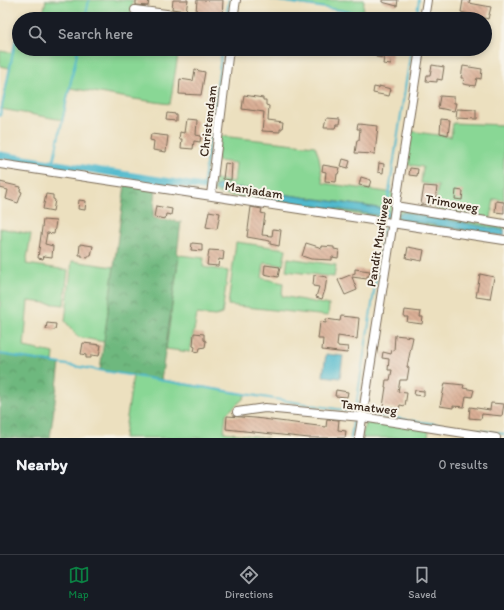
<!DOCTYPE html>
<html lang="en">
<head>
<meta charset="utf-8">
<style>
	body { margin:0; font-family:Itim,sans-serif; background:#20242c; color:#f1f3f6 }
	.list { margin:0; padding:0; list-style:none }
	h2 { display:flex; justify-content:space-between; align-items:center; height:52px; margin:0; padding:0 16px; font-size:17px }
	h2 small { font-size:13px; font-weight:400; color:#9ea1a6 }
	.icon { flex:none; width:22px; height:22px; fill:none; stroke:currentColor; stroke-width:2; stroke-linecap:round; stroke-linejoin:round }
	.map { position:relative; flex:none; width:504px; height:438px; overflow:hidden }
	.search { position:absolute; background:#171b24; box-shadow:0 2px 6px #0003; left:12px; right:12px; top:12px; height:44px; display:flex; align-items:center; gap:10px; box-sizing:border-box; padding:0 14px; border-radius:22px; color:#9ea1a6; font-size:15px }
	.sheet { height:116px; background:#171b24 }
	nav { display:flex; justify-content:space-around; align-items:center; box-sizing:border-box; height:56px; border-top:1px solid #363941; background:#171b24; font-size:11px; color:#9ea1a6 }
	nav a { display:grid; justify-items:center; gap:2px }
	nav .on { color:#0b8043 }
	.map>svg:first-child { display:block }
	.green { fill:#89d795; stroke:#62805a; fill-rule:evenodd }
	.forest { fill:url(#forest-crowns); stroke:#54714e }
	.water { fill:#50b9cd; stroke:#467276 }
	.lines { fill:none; stroke-linecap:round; stroke-linejoin:round }
	.stream { stroke:#50b9cd; stroke-width:2 }
	.canal { stroke:#50b9cd; stroke-width:7 }
	.building { fill:url(#building-back-hatch) }
	.minor-casing { stroke:#796a56; stroke-width:10 }
	.minor { stroke:#fff; stroke-width:8 }
	.labels { text-anchor:middle; dominant-baseline:central; stroke-width:4; stroke-linejoin:round; paint-order:stroke }
	.street-label { font-size:13px; fill:#3b2a1e; stroke:#f7f3e8 }
</style>
</head>
<body>
<div class="map">
<svg width="504" height="438" viewBox="0 0 504 438">
	<defs>
		<pattern id="forest-crowns" width="20" height="18" patternUnits="userSpaceOnUse"><rect width="20" height="18" fill="#6eb87e"/><path d="M2 6a3 3 0 1 1 6 0M12 15a3 3 0 1 1 6 0" fill="none" stroke="#5c9667"/></pattern>
		<pattern id="building-back-hatch" width="6" height="6" patternUnits="userSpaceOnUse"><rect width="6" height="6" fill="#daaf95"/><path d="M-1 5l2 2M0 0l6 6M5-1l2 2" fill="none" stroke="#b28f79"/></pattern>
	</defs>
	<rect width="100%" height="100%" fill="#f7f3e8"/>
	<filter id="ink" filterUnits="userSpaceOnUse"><feTurbulence type="fractalNoise" baseFrequency=".025" numOctaves="2"/><feDisplacementMap in="SourceGraphic" scale="8" xChannelSelector="R" yChannelSelector="G"/><feConvolveMatrix kernelMatrix="1 2 1 2 8 2 1 2 1" color-interpolation-filters="sRGB"/></filter>
	<filter id="wash" filterUnits="userSpaceOnUse"><feTurbulence type="fractalNoise" baseFrequency=".012" numOctaves="4" result="noise"/><feDisplacementMap in="SourceGraphic" scale="16" xChannelSelector="R" yChannelSelector="G"/><feGaussianBlur stdDeviation="0.9" result="paint"/><feColorMatrix in="noise" values="0 0 0 0 0 0 0 0 0 0 0 0 0 0 0 0 0 1.4 0 .05"/><feComposite in="paint" operator="in"/></filter>
	<g filter="url(#wash)">
		<rect width="100%" height="100%" fill="#ece0bf"/>
		<g class="green">
			<polygon points="45,0 133,0 131,12 154,15 153,19 42,19 46,0"/>
			<polygon points="282,0 364,0 363,11 414,19 369,19 352,16 352,12 282,1"/>
			<polygon points="18,31 19,49 148,49 178,55 170,104 134,99 70,88 63,120 1,109 10,68 0,66 0,51 13,53"/>
			<polygon points="453,123 504,125 504,200 494,199 491,218 435,209 438,186 421,183 423,167 405,164 410,131 451,137"/>
			<path d="M220,136L315,146L319,157L323,183L394,193L390,218L387,219L218,194L213,191L215,179L234,182L236,163L217,161ZM219,185L386,209L388,217L218,191L216,186Z"/>
			<polygon points="399,209 504,227 504,230 402,220 504,236 400,223 396,218"/>
			<polygon points="0,228 31,234 26,264 68,270 64,305 28,301 24,347 54,353 53,362 0,354"/>
			<polygon points="236,242 286,249 283,265 264,263 262,278 283,283 282,296 329,305 328,316 228,305"/>
			<polygon points="179,255 204,258 203,267 228,271 222,314 215,316 197,314 190,352 166,349"/>
			<polygon points="288,258 336,265 334,277 286,271"/>
			<polygon points="72,261 114,267 104,342 78,337 65,321"/>
			<polygon points="133,375 245,394 244,398 226,414 224,432 268,438 124,438"/>
			<polygon points="368,421 429,429 428,438 362,438 365,422"/>
		</g>
		<g class="forest">
			<polygon points="125,185 156,189 153,218 181,222 177,254 179,255 161,380 100,370"/>
			<polygon points="0,354 60,364 50,438 0,438"/>
		</g>
		<g class="water">
			<polygon points="219,185 386,209 389,212 389,217 218,191 215,190 216,186"/>
			<polygon points="403,212 504,230 504,236 402,220 398,218 399,213"/>
			<polygon points="326,354 343,356 340,378 323,376"/>
		</g>
		<g class="lines">
			<g class="stream">
				<polyline points="272,0 352,12 352,16 369,19"/>
				<polyline points="85,19 89,0"/>
				<polyline points="226,19 229,0"/>
				<polyline points="416,19 419,0"/>
				<polyline points="0,116 16,38"/>
				<polyline points="53,163 78,49"/>
				<polyline points="203,187 222,49"/>
				<polyline points="386,212 411,49"/>
				<polyline points="0,354 355,412 384,228"/>
				<polyline points="368,414 504,434"/>
				<polyline points="351,438 353,422"/>
			</g>
			<polyline class="canal" points="0,155 203,187"/>
		</g>
		<g id="blocks">
			<g class="building">
				<polygon points="136,0 149,0 148,6 136,5"/>
				<polygon points="173,0 188,0 186,11 172,9"/>
				<polygon points="197,0 223,0 222,18 210,17 206,14 196,12"/>
				<polygon points="382,0 398,0 397,6 382,2"/>
				<polygon points="463,0 470,0 469,3 491,7 488,19 461,12"/>
				<polygon points="366,49 390,49 390,51 392,52 391,65 383,64 384,58 376,57 376,54 366,52"/>
				<polygon points="432,65 444,67 442,80 437,79 437,82 426,81 427,75 430,75"/>
				<polygon points="463,66 482,69 481,79 477,78 475,86 463,84 464,78 461,78"/>
				<polygon points="195,70 205,72 201,95 179,94 180,79 193,81"/>
				<polygon points="379,86 391,89 389,96 373,93 374,87 379,88"/>
				<polygon points="244,95 263,98 263,100 266,100 266,105 269,106 268,120 283,122 282,129 280,129 280,132 262,131 264,112 242,109"/>
				<polygon points="440,96 454,97 454,103 456,103 454,111 438,108"/>
				<polygon points="457,109 476,110 476,119 456,118"/>
				<polygon points="167,113 176,114 176,121 166,120"/>
				<polygon points="327,118 340,119 339,125 336,125 335,128 324,128 326,119"/>
				<polygon points="186,119 197,120 196,135 201,136 200,142 194,141 193,149 181,148 182,139 179,139 180,132 184,133"/>
				<polygon points="441,119 450,120 448,135 440,133"/>
				<polygon points="358,124 378,126 375,154 355,153 357,140 359,140 360,129 357,129"/>
				<polygon points="151,134 168,136 166,152 153,150 154,141 150,140"/>
				<polygon points="343,159 350,161 348,168 341,166"/>
				<polygon points="225,163 232,164 231,180 223,179"/>
				<polygon points="379,163 384,164 383,173 378,172"/>
				<polygon points="323,165 340,168 338,174 337,174 336,182 325,181 326,172 322,171"/>
				<polygon points="410,168 418,169 417,176 409,175"/>
				<polygon points="361,177 371,180 369,187 359,185"/>
				<polygon points="0,182 21,187 20,191 22,192 18,203 6,199 8,190 0,188"/>
				<polygon points="424,186 437,187 435,201 432,200 431,205 421,204"/>
				<polygon points="456,190 463,191 462,200 455,199"/>
				<polygon points="46,194 53,195 53,199 55,200 53,211 43,209"/>
				<polygon points="79,200 86,201 85,210 78,209"/>
				<polygon points="496,201 504,202 504,213 495,212"/>
				<polygon points="156,206 172,209 171,215 166,214 165,219 154,217"/>
				<polygon points="251,207 262,209 261,213 265,214 262,235 272,236 273,229 281,230 279,246 270,244 270,241 247,237"/>
				<polygon points="209,211 220,213 217,229 206,227"/>
				<polygon points="43,220 56,221 54,234 47,233 45,244 53,246 52,257 44,256 43,259 38,258"/>
				<polygon points="192,243 202,244 202,251 191,250"/>
				<polygon points="306,243 322,248 322,246 334,247 334,249 339,250 338,258 332,257 332,260 311,259 302,256"/>
				<polygon points="80,244 93,246 91,256 88,256 88,258 82,257 82,255 79,255"/>
				<polygon points="408,247 424,250 422,261 406,258"/>
				<polygon points="209,250 224,251 223,260 219,259 218,266 207,265"/>
				<polygon points="265,265 280,267 278,277 264,274"/>
				<polygon points="355,269 370,271 369,276 367,276 367,279 352,277 357,290 345,295 338,280 355,273"/>
				<polygon points="480,274 494,277 490,299 476,297"/>
				<polygon points="314,275 327,277 325,290 322,299 316,297 319,287 313,286"/>
				<polygon points="405,310 421,312 420,317 423,317 422,324 407,322 408,317 404,317"/>
				<polygon points="341,316 359,318 357,339 338,336 337,346 348,347 347,353 322,350 323,339 318,339 320,322 326,323 326,319 340,321"/>
				<polygon points="47,323 56,324 55,330 46,329"/>
				<polygon points="194,333 204,334 204,340 206,341 205,347 200,348 199,352 194,351 195,347 193,346"/>
				<polygon points="395,335 413,337 407,367 409,368 407,380 400,380 398,392 407,393 405,406 400,405 399,409 383,407 386,387 385,387 386,380 390,380 392,370 388,370 389,359 382,358 383,352 391,354 392,350 394,351"/>
				<polygon points="83,343 101,345 99,356 91,355 91,358 86,358 86,355 81,354"/>
				<polygon points="445,383 464,385 463,388 474,390 472,397 466,396 464,407 453,406 453,408 440,406"/>
				<polygon points="336,390 348,392 347,397 335,396"/>
				<polygon points="415,390 424,391 424,396 414,395"/>
				<polygon points="491,403 504,404 502,416 482,414 481,419 469,418 470,407 490,410"/>
				<polygon points="227,416 255,418 326,427 327,419 339,420 338,430 346,431 345,438 309,438 226,429"/>
			</g>
		</g>
	</g>
	<g filter="url(#ink)">
		<use href="#blocks" fill-opacity="0" stroke="#796a56" stroke-width="1"/>
		<g class="lines">
			<g class="minor-casing">
				<g id="minor">
					<polyline points="135,10 205,19"/>
					<polyline points="233,19 236,0"/>
					<polyline points="424,19 427,0"/>
					<polyline points="0,164 504,240"/>
					<polyline points="211,195 229,49"/>
					<polyline points="395,206 504,224"/>
					<polyline points="237,412 265,408 362,417 496,438"/>
					<polyline points="359,438 420,49"/>
				</g>
			</g>
			<use href="#minor" class="minor"/>
		</g>
	</g>
	<g class="labels">
		<g class="street-label">
			<text transform="translate(208 121) rotate(-83)">Christendam</text>
			<text transform="translate(254 190) rotate(9)">Manjadam</text>
			<text transform="translate(452 203) rotate(10)">Trimoweg</text>
			<text transform="translate(378 242) rotate(-81)">Pandit Murliweg</text>
			<text transform="translate(369 407) rotate(7)">Tamatweg</text>
		</g>
	</g>
</svg>
<div class="search"><svg class="icon" aria-label="search" viewBox="0 0 24 24"><circle cx="10" cy="10" r="6"/><path d="M15 15l6 6"/></svg>Search here</div>
</div>
<section class="sheet">
<h2>Nearby<small>0 results</small></h2>
<ul class="list">
</ul>
</section>
<nav>
<a class="on"><svg class="icon" aria-label="map" viewBox="0 0 24 24"><path d="M3 6l6-2 6 2 6-2v14l-6 2-6-2-6 2zM9 4v14M15 6v14"/></svg>Map</a>
<a><svg class="icon" aria-label="directions" viewBox="0 0 24 24"><path d="M12 3l9 9-9 9-9-9zM9 14v-3h6M13 9l2 2-2 2"/></svg>Directions</a>
<a><svg class="icon" aria-label="saved" viewBox="0 0 24 24"><path d="M7 4h10v16l-5-4-5 4z"/></svg>Saved</a>
</nav>
</body>
</html>
